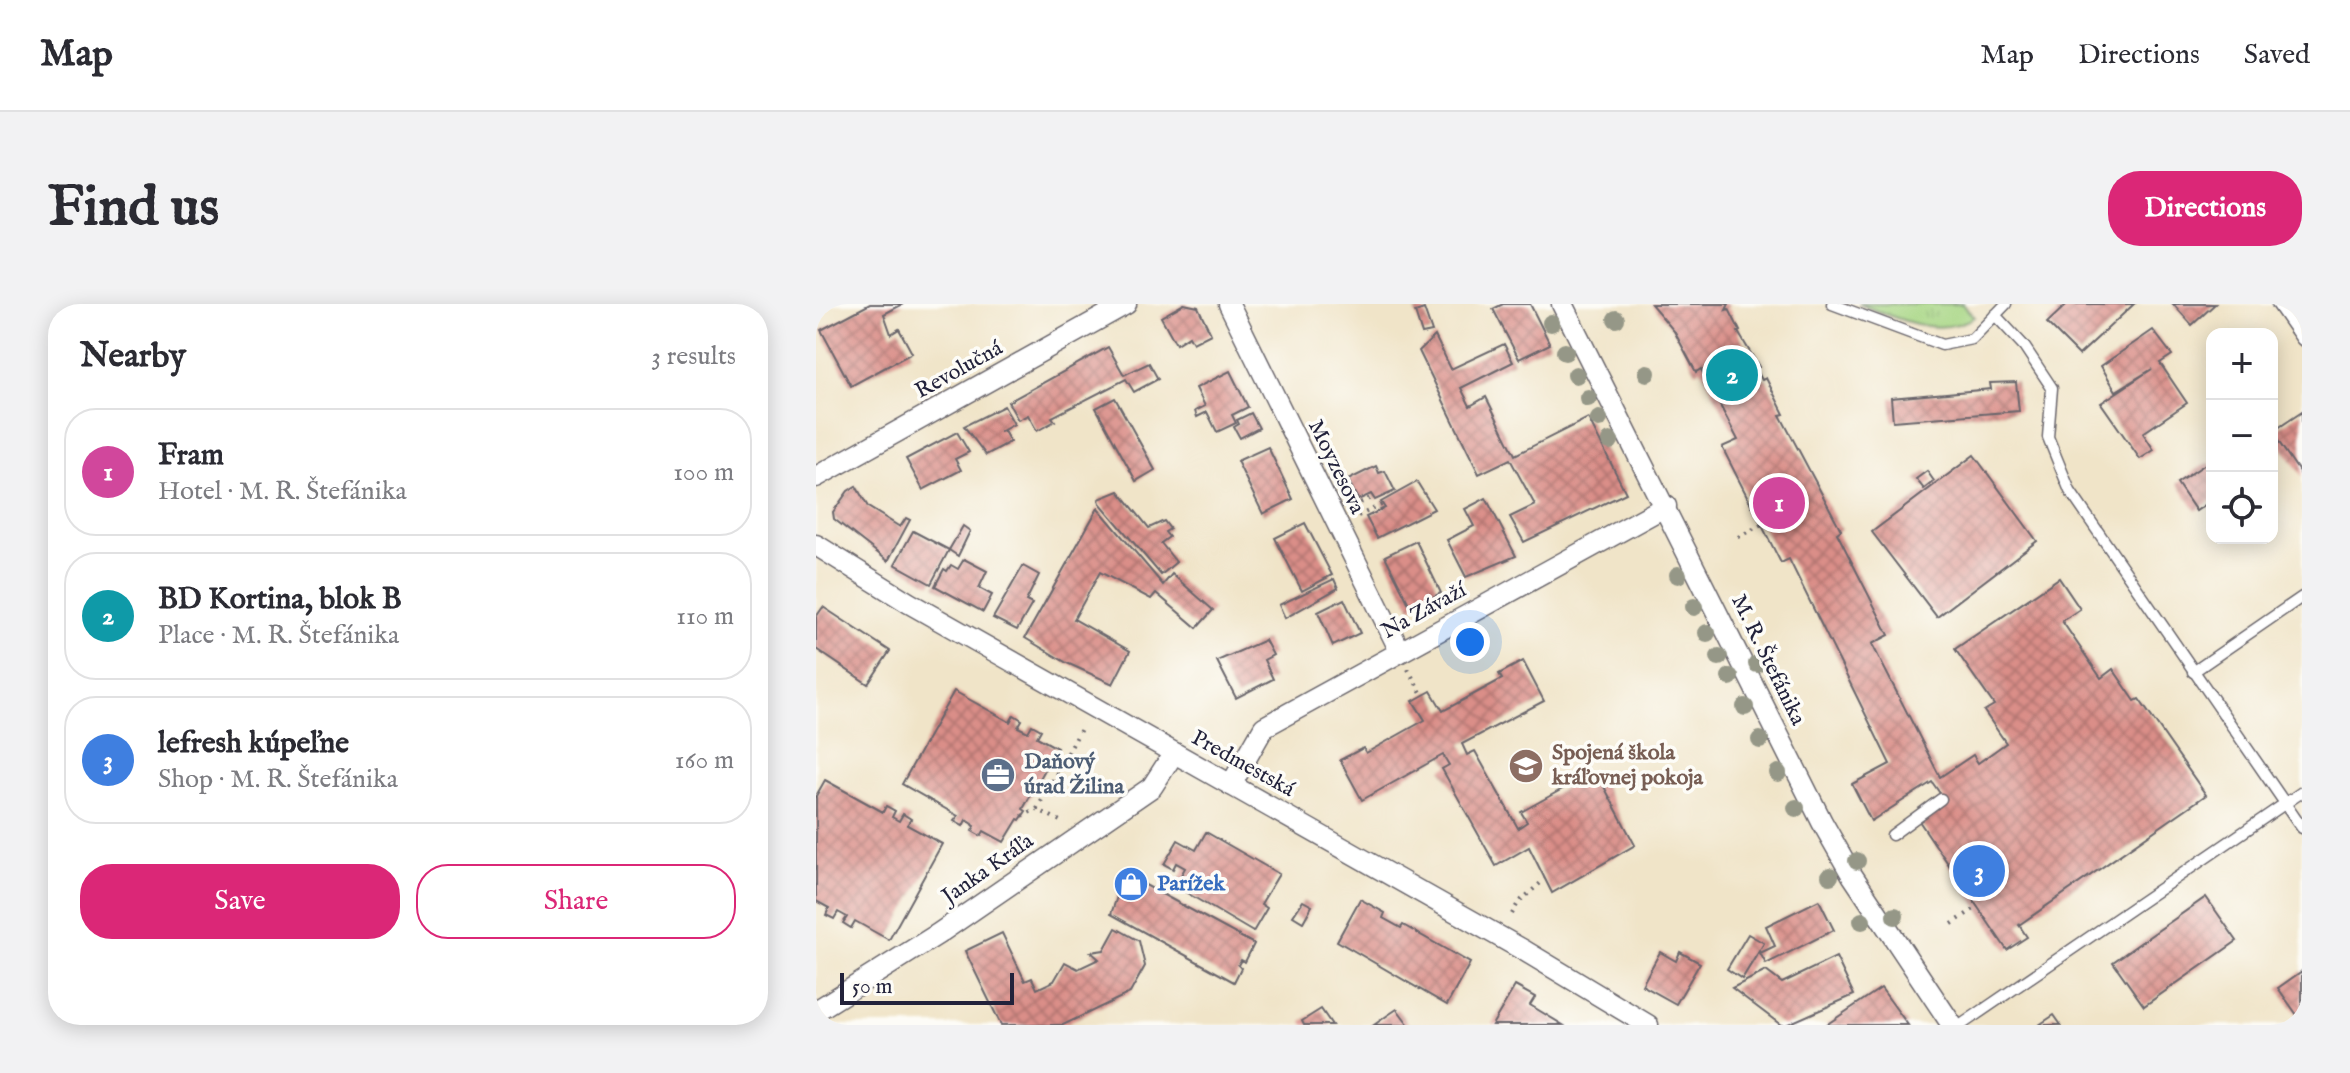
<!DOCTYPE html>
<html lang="en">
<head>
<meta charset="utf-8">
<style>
	body { margin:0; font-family:"IM FELL English",serif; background:#f2f2f3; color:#2b2b33 }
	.controls { position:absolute; right:24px; top:24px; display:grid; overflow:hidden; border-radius:16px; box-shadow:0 4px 20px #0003 }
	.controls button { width:72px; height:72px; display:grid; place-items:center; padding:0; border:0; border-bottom:2px solid #e1e1e2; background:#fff; color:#2b2b33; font:40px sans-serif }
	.scale { position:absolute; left:24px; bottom:20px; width:174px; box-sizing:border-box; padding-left:8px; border:4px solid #22223b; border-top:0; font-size:22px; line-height:28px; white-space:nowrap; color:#22223b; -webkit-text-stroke:6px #fdfcf7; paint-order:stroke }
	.you { position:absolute; left:654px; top:338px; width:28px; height:28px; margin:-20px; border:6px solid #fff; border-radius:50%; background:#1a73e8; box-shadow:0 0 0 12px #1a73e833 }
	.badge { display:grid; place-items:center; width:52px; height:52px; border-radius:50%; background:#db2777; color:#fff; font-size:26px; font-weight:700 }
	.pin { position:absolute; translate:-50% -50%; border:4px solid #fff; box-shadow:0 2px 8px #0006 }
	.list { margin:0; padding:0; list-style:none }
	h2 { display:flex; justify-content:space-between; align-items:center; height:104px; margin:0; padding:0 32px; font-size:34px }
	h2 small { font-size:26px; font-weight:400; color:#7c7c81 }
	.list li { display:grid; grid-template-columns:52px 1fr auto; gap:24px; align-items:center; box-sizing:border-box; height:128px; margin:0 16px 16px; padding:0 16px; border:2px solid #e1e1e2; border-radius:32px }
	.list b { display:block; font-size:30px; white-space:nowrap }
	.list p { margin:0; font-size:26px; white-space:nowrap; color:#7c7c81 }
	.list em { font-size:26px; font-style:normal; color:#7c7c81 }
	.actions { display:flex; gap:16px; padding:24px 32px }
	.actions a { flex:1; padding:18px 0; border:2px solid #db2777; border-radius:32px; text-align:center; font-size:28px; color:#db2777 }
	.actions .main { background:#db2777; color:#fff }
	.icon { flex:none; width:44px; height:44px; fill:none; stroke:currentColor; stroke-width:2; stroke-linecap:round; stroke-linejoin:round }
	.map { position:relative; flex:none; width:1486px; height:721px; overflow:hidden; border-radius:32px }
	header { display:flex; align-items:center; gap:48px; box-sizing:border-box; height:112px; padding:0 40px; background:#fff; border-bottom:2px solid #e1e1e2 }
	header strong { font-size:38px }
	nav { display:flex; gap:44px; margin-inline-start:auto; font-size:28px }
	.intro { display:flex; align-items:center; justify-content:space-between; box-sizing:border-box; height:192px; padding:0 48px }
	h1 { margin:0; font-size:56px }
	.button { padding:20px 36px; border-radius:32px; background:#db2777; color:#fff; font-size:28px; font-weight:700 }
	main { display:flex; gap:48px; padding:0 48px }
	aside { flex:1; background:#fff; border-radius:32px; box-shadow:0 4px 20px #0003 }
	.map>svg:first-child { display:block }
	.grass { fill:url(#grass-tufts); stroke:#647c60; stroke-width:2 }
	.building { fill:url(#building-cross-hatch) }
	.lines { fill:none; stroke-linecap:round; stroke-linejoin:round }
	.lane-casing { stroke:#6a666c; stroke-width:13 }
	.street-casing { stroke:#6a666c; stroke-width:23 }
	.path { stroke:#6a666c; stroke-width:4; stroke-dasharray:2 6; stroke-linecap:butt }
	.lane { stroke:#fff; stroke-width:10 }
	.street { stroke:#fff; stroke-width:20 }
	.tree { fill:#959787 }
	.labels { text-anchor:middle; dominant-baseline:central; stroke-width:7; stroke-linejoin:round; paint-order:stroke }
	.street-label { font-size:22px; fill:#22223b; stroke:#fdfcf7 }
	.education-label { font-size:22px; font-weight:bold; fill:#785e54; stroke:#fdfcf7; text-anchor:start }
	.service-label { font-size:22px; font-weight:bold; fill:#4e5e75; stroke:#fdfcf7; text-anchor:start }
	.shop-label { font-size:22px; font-weight:bold; fill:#366cbe; stroke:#fdfcf7; text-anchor:start }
</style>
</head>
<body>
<header>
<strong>Map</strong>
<nav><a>Map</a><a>Directions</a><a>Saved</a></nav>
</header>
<div class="intro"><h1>Find us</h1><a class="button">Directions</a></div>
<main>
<aside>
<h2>Nearby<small>3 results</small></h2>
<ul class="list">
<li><span class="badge" style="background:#d1479c">1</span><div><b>Fram</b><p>Hotel · M. R. Štefánika</p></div><em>100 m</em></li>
<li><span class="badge" style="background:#0f9aa8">2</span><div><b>BD Kortina, blok B</b><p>Place · M. R. Štefánika</p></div><em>110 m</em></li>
<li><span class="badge" style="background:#3f7fe0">3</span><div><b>lefresh kúpeľne</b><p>Shop · M. R. Štefánika</p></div><em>160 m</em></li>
</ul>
<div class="actions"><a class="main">Save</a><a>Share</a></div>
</aside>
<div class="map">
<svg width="1486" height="721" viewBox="0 0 1486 721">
	<defs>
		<pattern id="grass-tufts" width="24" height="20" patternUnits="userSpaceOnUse" patternTransform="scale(2)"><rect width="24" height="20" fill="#a7d684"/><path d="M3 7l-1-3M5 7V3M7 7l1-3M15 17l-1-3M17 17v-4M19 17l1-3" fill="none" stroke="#8fb773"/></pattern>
		<pattern id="building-cross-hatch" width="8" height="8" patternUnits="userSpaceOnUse" patternTransform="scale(2)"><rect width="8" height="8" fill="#da8e88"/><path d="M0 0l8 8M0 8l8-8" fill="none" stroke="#b07470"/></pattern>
	</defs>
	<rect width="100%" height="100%" fill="#fdfcf7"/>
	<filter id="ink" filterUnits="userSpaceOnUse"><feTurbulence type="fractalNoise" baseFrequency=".0125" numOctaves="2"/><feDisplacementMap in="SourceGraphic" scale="16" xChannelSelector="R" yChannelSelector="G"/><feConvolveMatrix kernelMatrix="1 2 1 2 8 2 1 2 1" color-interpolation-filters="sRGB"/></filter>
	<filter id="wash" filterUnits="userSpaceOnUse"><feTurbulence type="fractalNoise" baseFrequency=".006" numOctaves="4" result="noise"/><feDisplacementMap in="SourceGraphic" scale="32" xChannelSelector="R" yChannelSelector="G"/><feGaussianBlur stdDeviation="1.8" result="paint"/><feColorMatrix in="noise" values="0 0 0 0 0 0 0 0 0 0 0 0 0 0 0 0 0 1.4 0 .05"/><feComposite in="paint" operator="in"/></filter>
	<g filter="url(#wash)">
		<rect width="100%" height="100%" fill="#f0e4c8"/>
		<path class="grass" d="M1043,0H1147L1158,13C1121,36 1079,13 1043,0Z"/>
		<g id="blocks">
			<g class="building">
				<polygon points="54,0 87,0 68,10 75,30 83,25 96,49 35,82 5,26"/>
				<polygon points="368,0 382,3 395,30 377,39 373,32 360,40 345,13"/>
				<polygon points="687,0 714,0 734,40 703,55 677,5"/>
				<polygon points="835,0 913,0 910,6 913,5 924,27 922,28 943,63 940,65 946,76 950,74 968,110 964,111 1025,226 1021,229 1073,331 1056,340 1124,473 1157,451 1162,459 1190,439 1168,407 1178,401 1139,345 1243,274 1264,305 1246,317 1285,374 1297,365 1319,397 1323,395 1390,491 1203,621 1211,633 1191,646 1101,514 1128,495 1116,478 1055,517 1036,480 1074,460 973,255 965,259 906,143 922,136 885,65 880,68 858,27"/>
				<polygon points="1251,0 1318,0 1263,51 1231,19"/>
				<polygon points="1357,0 1399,0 1376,21"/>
				<polygon points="608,5 616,28 606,30 599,8"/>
				<polygon points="1337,26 1356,51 1344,59 1371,99 1327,129 1338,146 1324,155 1285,99 1336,65 1300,87 1285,62"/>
				<polygon points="619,32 635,65 688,40 697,58 645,84 654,102 670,93 699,151 772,114 810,189 708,238 694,213 719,201 694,155 663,170 603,47"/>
				<polygon points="292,43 308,71 333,59 342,75 318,88 310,75 236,113 239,117 221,127 212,111 202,116 192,98"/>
				<polygon points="414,67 432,103 416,111 420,119 401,128 391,108 381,113 379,107 389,102 380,84"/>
				<polygon points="1200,78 1203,107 1077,117 1075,94 1175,85 1174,79"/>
				<polygon points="299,94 339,166 320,177 280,104"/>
				<polygon points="188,102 198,120 184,128 188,127 194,138 170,151 148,122"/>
				<polygon points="1486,108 1486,172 1456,128"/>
				<polygon points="435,109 443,124 424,134 418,123 423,120 421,116"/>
				<polygon points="141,128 153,148 139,155 145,166 107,186 90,155"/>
				<polygon points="452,143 477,195 447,210 421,157"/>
				<polygon points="1158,151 1221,237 1121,313 1056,228"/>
				<polygon points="1391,159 1396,160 1396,196 1380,207 1361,179"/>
				<polygon points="560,162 563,169 569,167 579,187 559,196 555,190 542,196 532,176"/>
				<polygon points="1111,167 1118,177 1108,185 1100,175"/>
				<polygon points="601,178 618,205 561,234 550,213 569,204 565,198"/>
				<polygon points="40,182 52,203 84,223 90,214 94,216 72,257 18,215 17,208 32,187"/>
				<polygon points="303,187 333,224 348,217 354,225 349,228 353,233 345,239 360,258 345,271 284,199 283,195"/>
				<polygon points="670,194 700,252 650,273 631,236 658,222 649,205"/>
				<polygon points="282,204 347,281 356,270 397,306 381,324 340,289 335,295 284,268 258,315 314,347 297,380 251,359 209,334"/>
				<polygon points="489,219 516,271 486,287 459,234"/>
				<polygon points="147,222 154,227 142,252 133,246"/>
				<polygon points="97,227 133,246 115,280 79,260"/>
				<polygon points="600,237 625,289 595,304 569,252"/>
				<polygon points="148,255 171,267 163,284 176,291 167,308 119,282 128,265 131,267 135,261 142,265"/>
				<polygon points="207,262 223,271 210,297 216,300 201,326 177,314"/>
				<polygon points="518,275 522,284 469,314 463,301"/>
				<polygon points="528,295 544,329 517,342 502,308"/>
				<polygon points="7,303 74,347 52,380 0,345 0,313"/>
				<polygon points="449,336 457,351 448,356 457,375 420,394 401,357"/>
				<polygon points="707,357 728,397 646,440 651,451 659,447 702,524 711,518 705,508 770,472 775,481 784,475 819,541 736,589 713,543 680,562 626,465 633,461 627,451 546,496 524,456 547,444 550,449 609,416 597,397 615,387 627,407 686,375 683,370"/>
				<polygon points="138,387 194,418 198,411 206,416 202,423 212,428 216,421 225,426 221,433 241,444 207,505 210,507 204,516 202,515 188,538 168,527 165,532 156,527 159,522 150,516 147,522 138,517 142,512 86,480"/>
				<polygon points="9,476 67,508 70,502 79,507 76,513 83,517 87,510 95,515 91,521 126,540 73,636 39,617 35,624 27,619 31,613 22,608 18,615 10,611 13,604 0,597 0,492"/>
				<polygon points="390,528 463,570 445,600 451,604 437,628 359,582 369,564 360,559 357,565 348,560 362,536 380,546"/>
				<polygon points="309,570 438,640 429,658 425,656 422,661 425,664 418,678 295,610"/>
				<polygon points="1390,593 1421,637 1328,702 1297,658"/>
				<polygon points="544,595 569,609 567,614 585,624 587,621 654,659 631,701 521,637"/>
				<polygon points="1003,596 1018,626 950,660 944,649 959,642 950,622"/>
				<polygon points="487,597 496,602 487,618 477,612"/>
				<polygon points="300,624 323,637 329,662 314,689 247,721 185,721 149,647 186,629 209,677 216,674 221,685 238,677 249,658 262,665 283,655 275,648 288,646"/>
				<polygon points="932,630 948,639 926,675 911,665"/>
				<polygon points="844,648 860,657 864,648 884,659 860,700 826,681"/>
				<polygon points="1020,653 1038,691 970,721 965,721 916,684 950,667 966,679"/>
				<polygon points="1486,667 1486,718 1462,684"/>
				<polygon points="699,682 719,693 714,701 747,721 676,721"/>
				<polygon points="1065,684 1092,721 1010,721"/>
				<polygon points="505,705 516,721 488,721 486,717"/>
				<polygon points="581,705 593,721 558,721 572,711"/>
				<polygon points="1238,711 1245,721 1223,721"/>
			</g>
		</g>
	</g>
	<g filter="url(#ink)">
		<use href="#blocks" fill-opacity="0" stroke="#6a666c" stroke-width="2"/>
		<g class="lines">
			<g class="lane-casing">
				<g id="lane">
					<polyline points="1016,0 1126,41 1156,35 1190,0"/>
					<polyline points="1461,0 1486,36"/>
					<polyline points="1179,11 1208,42 1236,84 1232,133 1254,187 1486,524"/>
					<polyline points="1377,368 1486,293"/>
					<polyline points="1076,531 1125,495"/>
					<polyline points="1145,721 1486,488"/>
				</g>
			</g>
			<g class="street-casing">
				<g id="street">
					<polyline points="413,0 584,347"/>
					<polyline points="746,0 1006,518 1036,571 1136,721"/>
					<polyline points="0,173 310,0"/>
					<polyline points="0,241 93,299 709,647 832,721"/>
					<polyline points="415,481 448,423 850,202"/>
					<polyline points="0,707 122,630 336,483 358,449"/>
				</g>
			</g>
			<g class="path">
				<polyline points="537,202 557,193"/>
				<polyline points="542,212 567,200"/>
				<polyline points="922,233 945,221"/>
				<polyline points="592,365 607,392"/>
				<polyline points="221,505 265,425"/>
				<polyline points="206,512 221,505 246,518"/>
				<polyline points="696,610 702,599 729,575"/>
				<polyline points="1136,620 1161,603"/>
			</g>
			<use href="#lane" class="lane"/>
			<use href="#street" class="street"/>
		</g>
		<g class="tree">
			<circle cx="800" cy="15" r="9"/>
			<circle cx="735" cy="19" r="9"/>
			<circle cx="749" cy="48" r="9"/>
			<circle cx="831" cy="69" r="9"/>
			<circle cx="760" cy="71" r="9"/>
			<circle cx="772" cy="94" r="9"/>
			<circle cx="783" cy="115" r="9"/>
			<circle cx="794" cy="137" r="9"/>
			<circle cx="862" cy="271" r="9"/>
			<circle cx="878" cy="303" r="9"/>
			<circle cx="891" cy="329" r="9"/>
			<circle cx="903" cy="353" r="9"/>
			<circle cx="941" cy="360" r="9"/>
			<circle cx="914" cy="373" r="9"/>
			<circle cx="929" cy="403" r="9"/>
			<circle cx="944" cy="436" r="9"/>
			<circle cx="962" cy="469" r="9"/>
			<circle cx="980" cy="504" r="9"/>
			<circle cx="1041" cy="557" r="9"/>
			<circle cx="1014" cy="572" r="9"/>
			<circle cx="1079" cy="612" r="9"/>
			<circle cx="1046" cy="617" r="9"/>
		</g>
	</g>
	<defs>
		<g id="school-disc" transform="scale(1.8)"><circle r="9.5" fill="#8d6e63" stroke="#fdfcf7"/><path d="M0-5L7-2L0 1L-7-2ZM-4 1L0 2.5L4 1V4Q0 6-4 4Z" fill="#fff"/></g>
		<g id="office-disc" transform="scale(1.8)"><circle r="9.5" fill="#5c6f8a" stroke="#fdfcf7"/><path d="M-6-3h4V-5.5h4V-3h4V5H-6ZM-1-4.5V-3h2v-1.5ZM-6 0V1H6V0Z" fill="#fff"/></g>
		<g id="shop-disc" transform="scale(1.8)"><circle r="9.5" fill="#3f7fe0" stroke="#fdfcf7"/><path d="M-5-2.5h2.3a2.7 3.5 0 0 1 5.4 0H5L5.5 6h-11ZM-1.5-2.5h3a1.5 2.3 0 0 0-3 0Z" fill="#fff"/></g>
	</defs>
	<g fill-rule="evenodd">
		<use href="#school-disc" x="710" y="462"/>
		<use href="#office-disc" x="182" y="471"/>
		<use href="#shop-disc" x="315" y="580"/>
	</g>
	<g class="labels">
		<g class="street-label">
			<text transform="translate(143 66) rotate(-29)">Revolučná</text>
			<text transform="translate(520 163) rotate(64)">Moyzesova</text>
			<text transform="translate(608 307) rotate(-29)">Na Závaží</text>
			<text transform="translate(952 356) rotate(64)">M. R. Štefánika</text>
			<text transform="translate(427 460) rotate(29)">Predmestská</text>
			<text transform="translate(172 565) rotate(-35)">Janka Kráľa</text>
		</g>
		<g class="education-label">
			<text x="736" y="449">Spojená škola<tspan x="736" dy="25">kráľovnej pokoja</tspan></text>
		</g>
		<g class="service-label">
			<text x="208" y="458">Daňový<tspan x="208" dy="25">úrad Žilina</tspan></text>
		</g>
		<g class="shop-label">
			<text x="341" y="580">Parížek</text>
		</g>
	</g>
</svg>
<div class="controls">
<button>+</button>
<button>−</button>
<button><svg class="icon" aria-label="locate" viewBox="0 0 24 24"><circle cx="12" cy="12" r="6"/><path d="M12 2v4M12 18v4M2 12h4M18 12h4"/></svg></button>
</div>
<div class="scale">50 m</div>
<div class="you"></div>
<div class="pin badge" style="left:963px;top:199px;background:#d1479c">1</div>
<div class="pin badge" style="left:916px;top:71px;background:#0f9aa8">2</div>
<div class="pin badge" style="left:1163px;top:567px;background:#3f7fe0">3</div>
</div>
</main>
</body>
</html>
